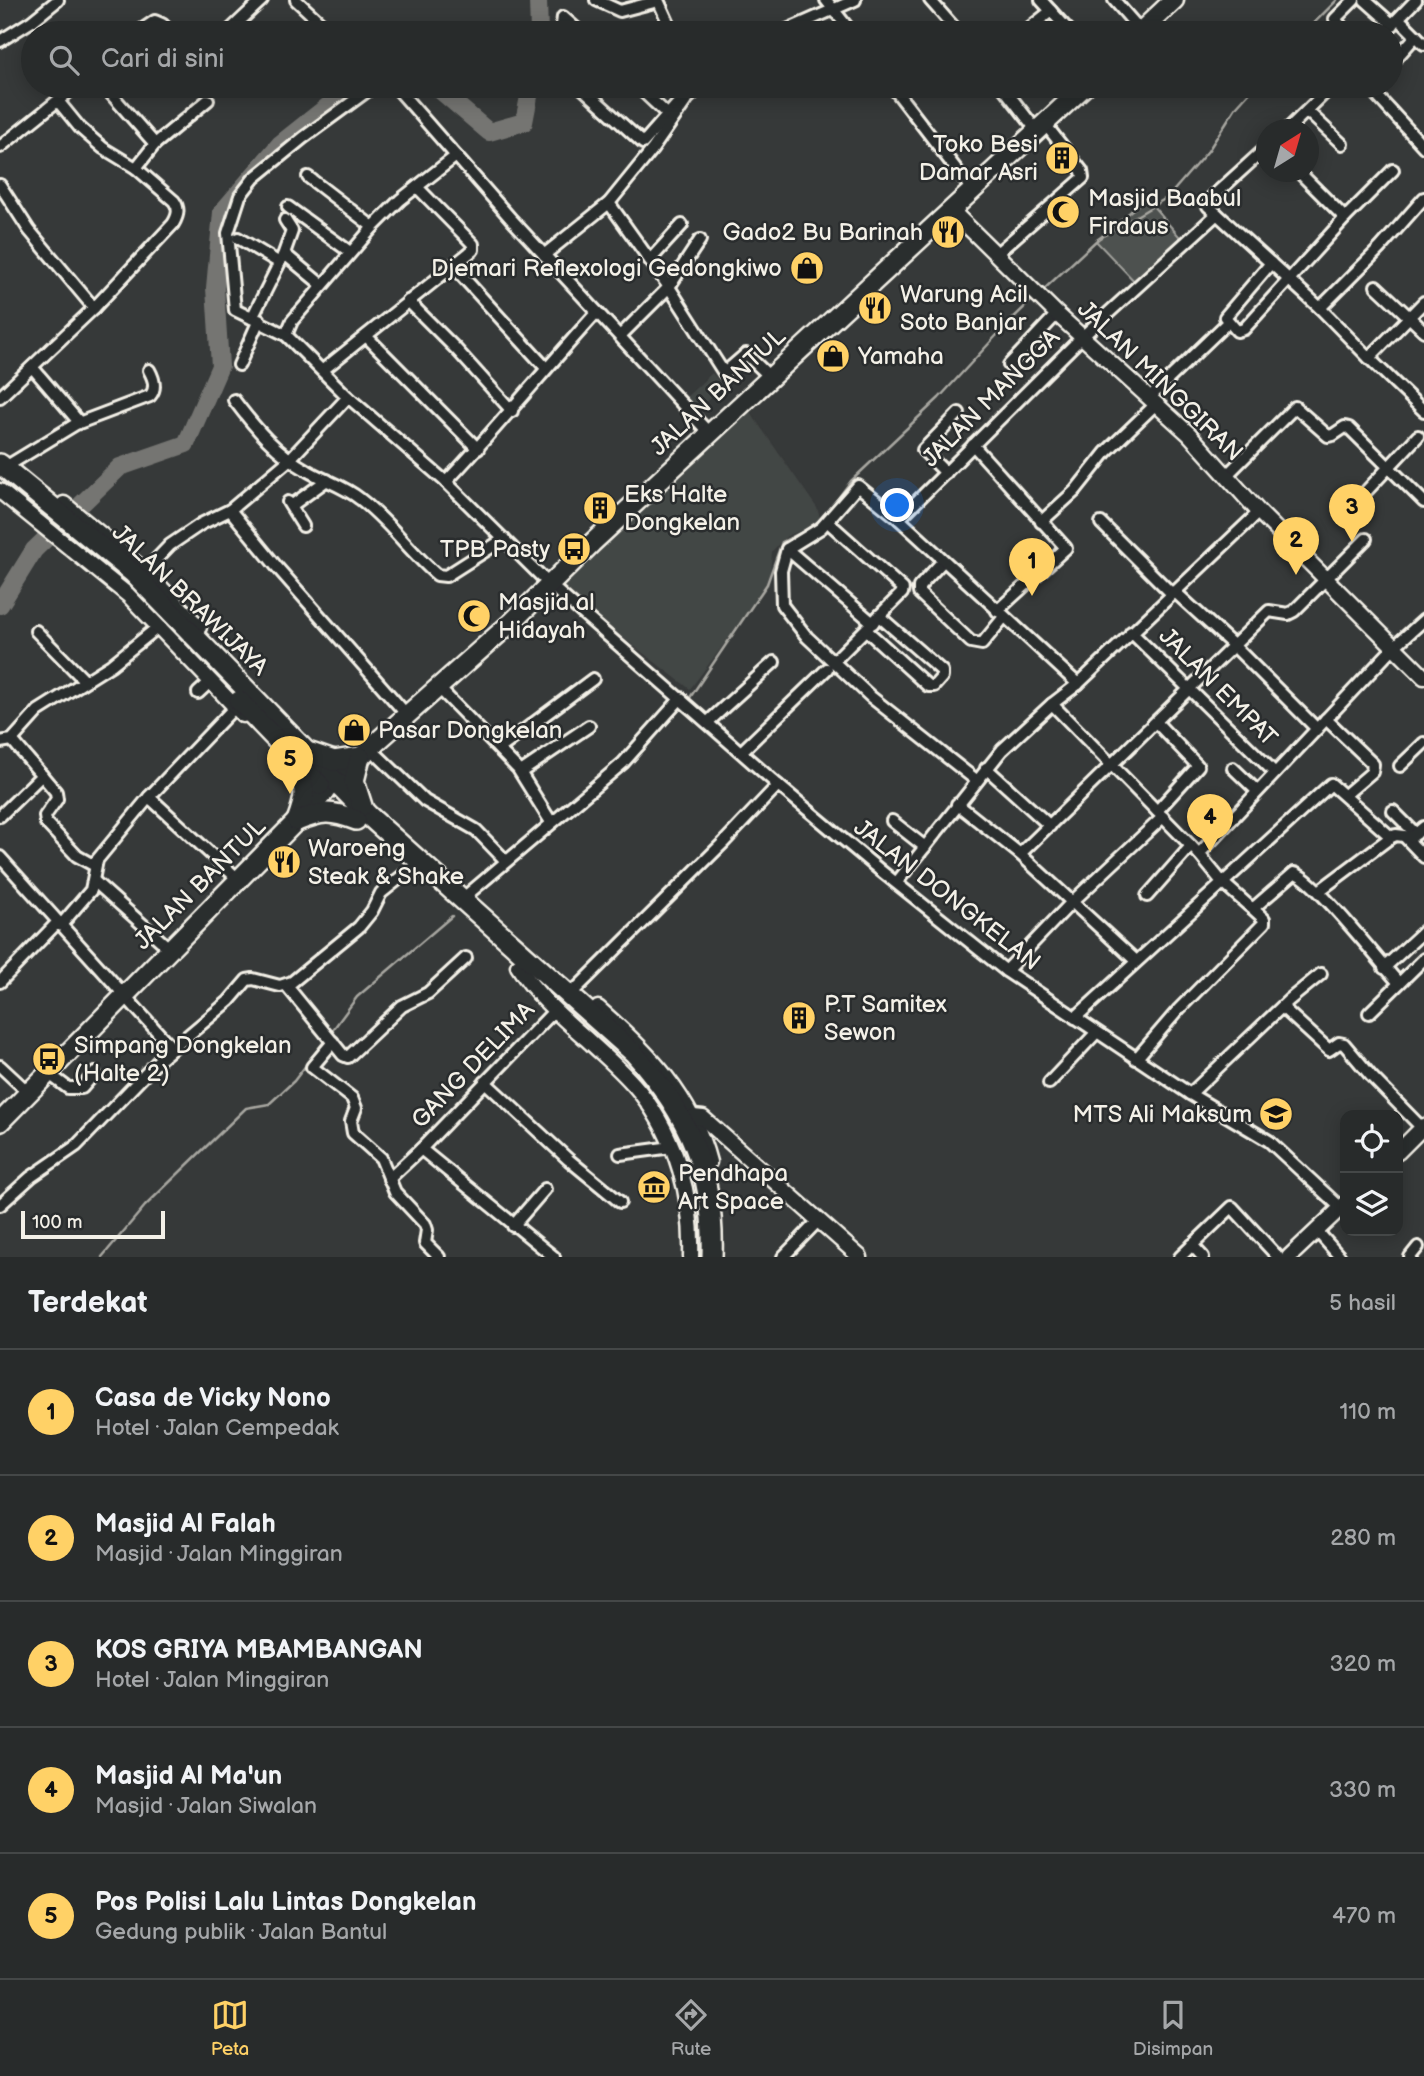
<!DOCTYPE html>
<html lang="id">
<head>
<meta charset="utf-8">
<style>
	body { margin:0; font-family:"Balsamiq Sans",sans-serif; background:#303333; color:#f1f3f6 }
	.controls { position:absolute; right:21px; bottom:21px; display:grid; overflow:hidden; border-radius:14px; box-shadow:0 4px 18px #0003 }
	.controls button { width:63px; height:63px; display:grid; place-items:center; padding:0; border:0; border-bottom:2px solid #444747; background:#282b2b; color:#f1f3f6; font:35px sans-serif }
	.compass { position:absolute; left:1256px; top:119px; width:63px; height:63px; border-radius:50%; background:#282b2b; box-shadow:0 4px 18px #0003; rotate:37deg }
	.scale { position:absolute; left:21px; bottom:18px; width:144px; box-sizing:border-box; padding-left:7px; border:4px solid #f4f1e8; border-top:0; font-size:19px; line-height:24px; white-space:nowrap; color:#f4f1e8; -webkit-text-stroke:5px #2a2d2e; paint-order:stroke }
	.you { position:absolute; left:898px; top:506px; width:24px; height:24px; margin:-18px; border:5px solid #fff; border-radius:50%; background:#1a73e8; box-shadow:0 0 0 10px #1a73e833 }
	.badge { display:grid; place-items:center; width:46px; height:46px; border-radius:50%; background:#ffd166; color:#111; font-size:23px; font-weight:700 }
	.pin { position:absolute; translate:-50% -58px; filter:drop-shadow(0 2px 4px #0008) }
	.pin::after { content:''; position:absolute; top:37px; width:24px; height:21px; background:inherit; clip-path:polygon(0 0,100% 0,50% 100%) }
	.list { margin:0; padding:0; list-style:none }
	h2 { display:flex; justify-content:space-between; align-items:center; height:91px; margin:0; padding:0 28px; font-size:30px }
	h2 small { font-size:23px; font-weight:400; color:#a5a7a9 }
	.list li { display:grid; grid-template-columns:46px 1fr auto; gap:21px; align-items:center; box-sizing:border-box; height:126px; padding:0 28px; border-top:2px solid #444747 }
	.list b { display:block; font-size:26px; white-space:nowrap }
	.list p { margin:0; font-size:23px; white-space:nowrap; color:#a5a7a9 }
	.list em { font-size:23px; font-style:normal; color:#a5a7a9 }
	.icon { flex:none; width:38px; height:38px; fill:none; stroke:currentColor; stroke-width:2; stroke-linecap:round; stroke-linejoin:round }
	.map { position:relative; flex:none; width:1424px; height:1257px; overflow:hidden }
	.search { position:absolute; background:#282b2b; box-shadow:0 4px 18px #0003; left:21px; right:21px; top:21px; height:77px; display:flex; align-items:center; gap:18px; box-sizing:border-box; padding:0 24px; border-radius:38px; color:#a5a7a9; font-size:26px }
	.sheet { height:721px; background:#282b2b }
	nav { display:flex; justify-content:space-around; align-items:center; box-sizing:border-box; height:98px; border-top:2px solid #444747; background:#282b2b; font-size:19px; color:#a5a7a9 }
	nav a { display:grid; justify-items:center; gap:4px }
	nav .on { color:#ffd166 }
	.map>svg:first-child { display:block }
	.built { fill:#434645 }
	.green { fill:#4e514f; stroke:#a1a19c; stroke-width:2 }
	.lines { fill:none; stroke-linecap:round; stroke-linejoin:round }
	.stream { stroke:#a8a7a1; stroke-width:2.5 }
	.river { stroke:#757572; stroke-width:18 }
	.minor-casing { stroke:#f4f1e8; stroke-width:16 }
	.tertiary-casing { stroke:#f4f1e8; stroke-width:19 }
	.primary-casing { stroke:#f4f1e8; stroke-width:23 }
	.trunk-casing { stroke:#f4f1e8; stroke-width:24 }
	.minor { stroke:#2a2d2e; stroke-width:10 }
	.tertiary { stroke:#2a2d2e; stroke-width:14 }
	.primary { stroke:#2a2d2e; stroke-width:18 }
	.trunk { stroke:#2a2d2e; stroke-width:19 }
	.labels { text-anchor:middle; dominant-baseline:central; stroke-width:5; stroke-linejoin:round; paint-order:stroke }
	.poi-label { font-size:24px; fill:#f4f1e8; stroke:#2a2d2e; text-anchor:start }
	.street-label { font-size:24px; fill:#f4f1e8; stroke:#2a2d2e }
</style>
</head>
<body>
<div class="map">
<svg width="1424" height="1257" viewBox="0 0 1424 1257">
	<rect width="100%" height="100%" fill="#363939"/>
	<filter id="ink" filterUnits="userSpaceOnUse"><feTurbulence type="fractalNoise" baseFrequency=".0143" numOctaves="2"/><feDisplacementMap in="SourceGraphic" scale="14" xChannelSelector="R" yChannelSelector="G"/><feConvolveMatrix kernelMatrix="1 2 1 2 8 2 1 2 1" color-interpolation-filters="sRGB"/></filter>
	<g filter="url(#ink)">
		<g class="built">
			<polygon points="712,373 723,386 695,412 683,400"/>
			<polygon points="750,412 817,508 820,518 807,528 787,536 772,551 769,585 690,689 558,588 725,428"/>
		</g>
		<polygon class="green" points="1146,198 1185,243 1139,286 1096,241"/>
		<g class="lines">
			<g class="stream">
				<polyline points="1304,33 1337,0"/>
				<polyline points="1041,292 1098,239 1168,197 1208,151 1236,107 1255,86"/>
				<polyline points="687,702 767,584 782,542 806,530 824,517 851,481 939,398 1007,324 1033,299"/>
				<polyline points="484,889 628,767 682,707"/>
				<polyline points="329,1035 357,997 452,916"/>
				<polyline points="102,1257 145,1206 246,1108 269,1104 294,1081 325,1040"/>
			</g>
			<g class="river">
				<polyline points="538,0 539,33"/>
				<polyline points="435,86 489,132 524,122 531,86"/>
				<polyline points="0,605 34,550 120,467 186,444 220,366 215,288 222,212 280,144 353,86"/>
			</g>
			<g class="minor-casing">
				<g id="minor">
					<polyline points="296,0 324,26"/>
					<polyline points="596,0 620,11 658,1"/>
					<polyline points="658,0 673,33"/>
					<polyline points="826,0 852,33"/>
					<polyline points="930,0 959,33"/>
					<polyline points="1041,0 1071,33"/>
					<polyline points="1114,0 1141,31"/>
					<polyline points="1365,0 1393,25"/>
					<polyline points="1399,19 1424,44"/>
					<polyline points="137,33 155,21 162,24 171,33"/>
					<polyline points="227,33 262,0"/>
					<polyline points="561,33 563,17 581,33"/>
					<polyline points="780,33 855,0"/>
					<polyline points="1023,33 1051,11"/>
					<polyline points="1347,33 1335,19 1354,0"/>
					<polyline points="1384,33 1416,0"/>
					<polyline points="0,41 32,21 58,0"/>
					<polyline points="1391,64 1416,36"/>
					<polyline points="104,86 155,144"/>
					<polyline points="395,86 512,220 710,434"/>
					<polyline points="580,86 643,143 679,102"/>
					<polyline points="637,86 668,115"/>
					<polyline points="892,86 973,191"/>
					<polyline points="1002,86 1037,131"/>
					<polyline points="1368,86 1424,147"/>
					<polyline points="1307,111 1342,144"/>
					<polyline points="1287,130 1332,86"/>
					<polyline points="0,147 76,86"/>
					<polyline points="456,156 400,200 373,227 292,321 286,335 348,397 446,482 549,584 778,785 881,871 1006,971 1190,1094 1269,1141 1341,1208"/>
					<polyline points="136,168 155,144 208,100"/>
					<polyline points="308,177 373,227"/>
					<polyline points="0,185 29,230 94,308"/>
					<polyline points="609,203 669,287 724,373 746,354 770,377"/>
					<polyline points="288,207 350,252"/>
					<polyline points="1217,214 1320,308 1369,358 1424,411"/>
					<polyline points="1345,218 1393,170"/>
					<polyline points="238,238 278,262"/>
					<polyline points="996,254 1083,178 1082,171 1045,124"/>
					<polyline points="544,255 609,203 652,150 688,98 701,86"/>
					<polyline points="283,256 292,231 285,220"/>
					<polyline points="650,260 682,225"/>
					<polyline points="1271,263 1225,317 1237,331 1244,329 1345,218 1300,173"/>
					<polyline points="452,265 546,368"/>
					<polyline points="1376,286 1424,331"/>
					<polyline points="408,301 456,349 512,411"/>
					<polyline points="1320,308 1380,248 1424,198"/>
					<polyline points="252,318 283,256 287,256 322,285"/>
					<polyline points="286,335 235,310 228,233 240,196 254,178 303,138 374,86"/>
					<polyline points="366,336 478,449"/>
					<polyline points="620,336 669,287 700,240"/>
					<polyline points="1369,358 1424,302"/>
					<polyline points="239,365 259,320"/>
					<polyline points="1009,365 1057,314"/>
					<polyline points="32,367 79,422"/>
					<polyline points="323,370 473,250 473,244 417,187"/>
					<path d="M0,397L94,308L173,224C178,216 180,209 174,201L136,168L103,148L80,128L58,101"/>
					<polyline points="1149,398 1228,322"/>
					<path d="M234,400C255,428 277,454 308,471C325,481 344,486 360,499C389,521 410,552 437,575L446,576L504,539"/>
					<polyline points="973,445 1066,548 997,611"/>
					<path d="M12,463L76,424L150,396C157,388 154,379 149,370"/>
					<polyline points="946,473 923,450 959,413"/>
					<polyline points="1227,475 1295,407 1328,436 1333,435 1345,427 1349,428 1424,502"/>
					<path d="M446,482C498,427 546,368 597,312"/>
					<polyline points="1358,500 1418,436"/>
					<polyline points="288,502 303,526"/>
					<polyline points="291,506 327,480"/>
					<polyline points="230,510 276,566 407,715"/>
					<polyline points="899,519 1082,337 1217,214 1208,206 1210,199 1266,148"/>
					<polyline points="828,522 903,589 902,593 833,662"/>
					<polyline points="1041,522 1075,491 1106,452 1156,404"/>
					<polyline points="1101,523 1171,593"/>
					<polyline points="787,549 873,623"/>
					<polyline points="943,561 919,587 919,593 971,642 982,644 1004,617"/>
					<polyline points="145,571 170,545 201,524 230,510 289,460 348,397"/>
					<polyline points="1174,591 1233,645 1317,729"/>
					<polyline points="866,630 928,686 934,686 942,677 942,671 879,616"/>
					<polyline points="36,631 84,680"/>
					<polyline points="1131,632 1275,773"/>
					<polyline points="438,687 518,769 551,822"/>
					<polyline points="198,693 211,681"/>
					<path d="M1052,704L1199,854L1222,882L1249,906L1252,908L1256,906L1294,873C1312,875 1381,964 1399,983"/>
					<polyline points="1326,719 1373,764 1372,772 1345,795"/>
					<polyline points="708,722 774,662"/>
					<polyline points="1156,722 1198,766 1157,811"/>
					<polyline points="12,740 56,792 57,799 45,816 46,823 77,856 95,866"/>
					<polyline points="0,742 12,740 38,711 111,665 158,627"/>
					<polyline points="370,748 425,801 476,830 506,861"/>
					<polyline points="499,749 593,679"/>
					<polyline points="742,751 827,669"/>
					<polyline points="1400,766 1424,743"/>
					<polyline points="986,768 1050,826"/>
					<polyline points="1233,768 1257,791"/>
					<polyline points="521,772 589,726"/>
					<polyline points="976,780 871,697 807,637 782,605 781,571 787,549 821,528 858,486 899,519 1078,684"/>
					<polyline points="149,797 239,880"/>
					<polyline points="957,804 1020,854 1136,961"/>
					<polyline points="1393,811 1416,834"/>
					<polyline points="0,816 42,775"/>
					<polyline points="892,821 925,847"/>
					<polyline points="1405,837 1424,857"/>
					<polyline points="1020,854 1269,611 1288,614 1294,611 1366,539"/>
					<polyline points="1199,854 1395,646 1424,620"/>
					<polyline points="0,857 172,1048"/>
					<polyline points="94,881 170,949"/>
					<polyline points="897,882 1002,750 1052,704 1078,684 1259,512"/>
					<polyline points="1319,891 1391,837 1396,835 1412,837 1424,827"/>
					<polyline points="468,894 623,763 681,698"/>
					<polyline points="1147,896 1191,846"/>
					<polyline points="1384,968 1424,931"/>
					<polyline points="1006,971 1072,902 1163,817"/>
					<polyline points="0,982 55,925 61,925 91,890 97,860 149,797 235,707"/>
					<polyline points="286,985 343,1055 348,1057 402,1006 428,993 466,958"/>
					<polyline points="576,989 723,843 778,785"/>
					<polyline points="1282,1007 1329,1050 1339,1043 1344,1044 1371,1076 1422,1128"/>
					<polyline points="1369,1013 1424,959"/>
					<polyline points="1075,1018 1331,784 1391,837"/>
					<polyline points="333,1042 312,1067 352,1098 356,1108 351,1121 353,1133 381,1158 395,1192 425,1224 427,1230 425,1243 439,1257"/>
					<polyline points="1136,1059 1179,1009 1264,923 1264,919 1252,908"/>
					<polyline points="0,1066 29,1093"/>
					<polyline points="48,1073 68,1088 82,1088 95,1073"/>
					<polyline points="485,1082 569,1160 620,1202"/>
					<polyline points="1049,1083 1096,1033"/>
					<polyline points="1190,1094 1289,1000 1321,974"/>
					<polyline points="421,1149 554,1257"/>
					<polyline points="620,1154 672,1147"/>
					<polyline points="389,1179 421,1149 555,1010"/>
					<polyline points="0,1205 31,1177 76,1146 160,1059 229,1001 247,980 253,979 280,986 292,982 359,927 372,911 381,893 411,869"/>
					<polyline points="513,1226 545,1189"/>
					<polyline points="1317,1231 1340,1257"/>
					<polyline points="1192,1245 1203,1257"/>
					<polyline points="783,1257 819,1220"/>
					<polyline points="1180,1257 1232,1207 1278,1257"/>
					<polyline points="1410,1257 1418,1247"/>
				</g>
			</g>
			<g class="tertiary-casing">
				<g id="tertiary">
					<polyline points="951,210 1057,314 1189,434 1259,512 1424,677"/>
					<polyline points="0,491 128,595 243,715"/>
					<polyline points="64,504 145,571 199,627"/>
					<path d="M518,966C537,997 564,1019 591,1043C608,1059 626,1074 640,1092C677,1139 693,1198 691,1257"/>
					<path d="M598,1008C648,1052 692,1096 709,1162"/>
					<polyline points="693,1117 703,1118 860,1257"/>
					<polyline points="1398,1152 1424,1126"/>
					<polyline points="1289,1257 1345,1204"/>
				</g>
			</g>
			<g class="primary-casing">
				<g id="primary">
					<polyline points="1139,33 1174,0"/>
					<polyline points="335,782 370,748 513,621 592,543 1085,86"/>
					<polyline points="0,1122 326,791"/>
				</g>
			</g>
			<g class="trunk-casing">
				<g id="trunk">
					<path d="M0,464L133,573L369,816L634,1053C689,1114 715,1174 712,1257"/>
					<polyline points="239,701 320,785"/>
					<polyline points="311,753 334,761 360,757"/>
					<polyline points="360,757 354,781 362,806"/>
					<path d="M296,766C307,790 306,797 297,821"/>
					<path d="M297,821C322,811 330,810 356,820"/>
				</g>
			</g>
			<use href="#minor" class="minor"/>
			<use href="#tertiary" class="tertiary"/>
			<use href="#primary" class="primary"/>
			<use href="#trunk" class="trunk"/>
		</g>
	</g>
	<defs>
		<g id="building-disc" transform="scale(1.75)"><circle r="9.5" fill="#ffd166" stroke="#2a2d2e"/><path d="M-4-6H4V6H1V3H-1V6H-4ZM-2.5-4.3h1.7v1.8h-1.7ZM.8-4.3h1.7v1.8H.8ZM-2.5-1h1.7V.8h-1.7ZM.8-1h1.7V.8H.8Z" fill="#111"/></g>
		<g id="mosque-disc" transform="scale(1.75)"><circle r="9.5" fill="#ffd166" stroke="#2a2d2e"/><path d="M3.5-4.9A6 6 0 1 0 3.5 4.9A5 5 0 1 1 3.5-4.9Z" fill="#111"/></g>
		<g id="restaurant-disc" transform="scale(1.75)"><circle r="9.5" fill="#ffd166" stroke="#2a2d2e"/><path d="M-5-6h1v4h1v-4h1v4h1v-4h1v5L-1.5 .5V6h-2V.5L-5-1ZM5-6V6H3V1.5H1.5Q1.5-4 5-6Z" fill="#111"/></g>
		<g id="shop-disc" transform="scale(1.75)"><circle r="9.5" fill="#ffd166" stroke="#2a2d2e"/><path d="M-5-2.5h2.3a2.7 3.5 0 0 1 5.4 0H5L5.5 6h-11ZM-1.5-2.5h3a1.5 2.3 0 0 0-3 0Z" fill="#111"/></g>
		<g id="bus-disc" transform="scale(1.75)"><circle r="9.5" fill="#ffd166" stroke="#2a2d2e"/><path d="M-5-6H5V4H4V6H2V4H-2V6H-4V4H-5ZM-3.5-4V0h7V-4ZM-3.5 1.2v1.5H-2V1.2ZM2 1.2v1.5H3.5V1.2Z" fill="#111"/></g>
		<g id="school-disc" transform="scale(1.75)"><circle r="9.5" fill="#ffd166" stroke="#2a2d2e"/><path d="M0-5L7-2L0 1L-7-2ZM-4 1L0 2.5L4 1V4Q0 6-4 4Z" fill="#111"/></g>
		<g id="museum-disc" transform="scale(1.75)"><circle r="9.5" fill="#ffd166" stroke="#2a2d2e"/><path d="M0-6L6-3V-2H-6V-3ZM-5-1h2V3h-2ZM-1-1h2V3h-2ZM3-1h2V3H3ZM-6 4H6V6H-6Z" fill="#111"/></g>
	</defs>
	<g fill-rule="evenodd">
		<use href="#building-disc" x="1062" y="158"/>
		<use href="#mosque-disc" x="1063" y="212"/>
		<use href="#restaurant-disc" x="948" y="232"/>
		<use href="#shop-disc" x="807" y="268"/>
		<use href="#restaurant-disc" x="875" y="308"/>
		<use href="#shop-disc" x="833" y="356"/>
		<use href="#building-disc" x="600" y="508"/>
		<use href="#bus-disc" x="574" y="549"/>
		<use href="#mosque-disc" x="474" y="616"/>
		<use href="#shop-disc" x="354" y="730"/>
		<use href="#restaurant-disc" x="284" y="862"/>
		<use href="#building-disc" x="799" y="1018"/>
		<use href="#bus-disc" x="49" y="1059"/>
		<use href="#school-disc" x="1276" y="1114"/>
		<use href="#museum-disc" x="654" y="1187"/>
	</g>
	<g class="labels">
		<g class="poi-label">
			<text x="1038" y="144" text-anchor="end">Toko Besi<tspan x="1038" dy="28">Damar Asri</tspan></text>
			<text x="1088" y="198">Masjid Baabul<tspan x="1088" dy="28">Firdaus</tspan></text>
			<text x="923" y="232" text-anchor="end">Gado2 Bu Barinah</text>
			<text x="782" y="268" text-anchor="end">Djemari Reflexologi Gedongkiwo</text>
			<text x="900" y="294">Warung Acil<tspan x="900" dy="28">Soto Banjar</tspan></text>
			<text x="858" y="356">Yamaha</text>
			<text x="624" y="494">Eks Halte<tspan x="624" dy="28">Dongkelan</tspan></text>
			<text x="550" y="549" text-anchor="end">TPB Pasty</text>
			<text x="498" y="602">Masjid al<tspan x="498" dy="28">Hidayah</tspan></text>
			<text x="378" y="730">Pasar Dongkelan</text>
			<text x="308" y="848">Waroeng<tspan x="308" dy="28">Steak &amp; Shake</tspan></text>
			<text x="824" y="1004">P.T Samitex<tspan x="824" dy="28">Sewon</tspan></text>
			<text x="74" y="1045">Simpang Dongkelan<tspan x="74" dy="28">(Halte 2)</tspan></text>
			<text x="1252" y="1114" text-anchor="end">MTS Ali Maksum</text>
			<text x="678" y="1173">Pendhapa<tspan x="678" dy="28">Art Space</tspan></text>
		</g>
		<g class="street-label">
			<text transform="translate(1160 381) rotate(44)">JALAN MINGGIRAN</text>
			<text transform="translate(718 392) rotate(-43)">JALAN BANTUL</text>
			<text transform="translate(991 398) rotate(-45)">JALAN MANGGA</text>
			<text transform="translate(190 600) rotate(44)">JALAN BRAWIJAYA</text>
			<text transform="translate(1218 687) rotate(45)">JALAN EMPAT</text>
			<text transform="translate(200 884) rotate(-45)">JALAN BANTUL</text>
			<text transform="translate(947 895) rotate(38)">JALAN DONGKELAN</text>
			<text transform="translate(473 1065) rotate(-46)">GANG DELIMA</text>
		</g>
	</g>
</svg>
<div class="controls">
<button><svg class="icon" aria-label="locate" viewBox="0 0 24 24"><circle cx="12" cy="12" r="6"/><path d="M12 2v4M12 18v4M2 12h4M18 12h4"/></svg></button>
<button><svg class="icon" aria-label="layers" viewBox="0 0 24 24"><path d="M12 4l9 5-9 5-9-5zM3 14l9 5 9-5"/></svg></button>
</div>
<svg class="compass" viewBox="-18 -18 36 36"><path d="M0-13l5 13h-10z" fill="#e53935"/><path d="M0 13l5-13h-10z" fill="#a5a7a9"/></svg>
<div class="scale">100 m</div>
<div class="you"></div>
<div class="pin badge" style="left:1032px;top:596px">1</div>
<div class="pin badge" style="left:1296px;top:575px">2</div>
<div class="pin badge" style="left:1352px;top:542px">3</div>
<div class="pin badge" style="left:1210px;top:852px">4</div>
<div class="pin badge" style="left:290px;top:794px">5</div>
<div class="search"><svg class="icon" aria-label="search" viewBox="0 0 24 24"><circle cx="10" cy="10" r="6"/><path d="M15 15l6 6"/></svg>Cari di sini</div>
</div>
<section class="sheet">
<h2>Terdekat<small>5 hasil</small></h2>
<ul class="list">
<li><span class="badge">1</span><div><b>Casa de Vicky Nono</b><p>Hotel · Jalan Cempedak</p></div><em>110 m</em></li>
<li><span class="badge">2</span><div><b>Masjid Al Falah</b><p>Masjid · Jalan Minggiran</p></div><em>280 m</em></li>
<li><span class="badge">3</span><div><b>KOS GRIYA MBAMBANGAN</b><p>Hotel · Jalan Minggiran</p></div><em>320 m</em></li>
<li><span class="badge">4</span><div><b>Masjid Al Ma'un</b><p>Masjid · Jalan Siwalan</p></div><em>330 m</em></li>
<li><span class="badge">5</span><div><b>Pos Polisi Lalu Lintas Dongkelan</b><p>Gedung publik · Jalan Bantul</p></div><em>470 m</em></li>
</ul>
</section>
<nav>
<a class="on"><svg class="icon" aria-label="map" viewBox="0 0 24 24"><path d="M3 6l6-2 6 2 6-2v14l-6 2-6-2-6 2zM9 4v14M15 6v14"/></svg>Peta</a>
<a><svg class="icon" aria-label="directions" viewBox="0 0 24 24"><path d="M12 3l9 9-9 9-9-9zM9 14v-3h6M13 9l2 2-2 2"/></svg>Rute</a>
<a><svg class="icon" aria-label="saved" viewBox="0 0 24 24"><path d="M7 4h10v16l-5-4-5 4z"/></svg>Disimpan</a>
</nav>
</body>
</html>
